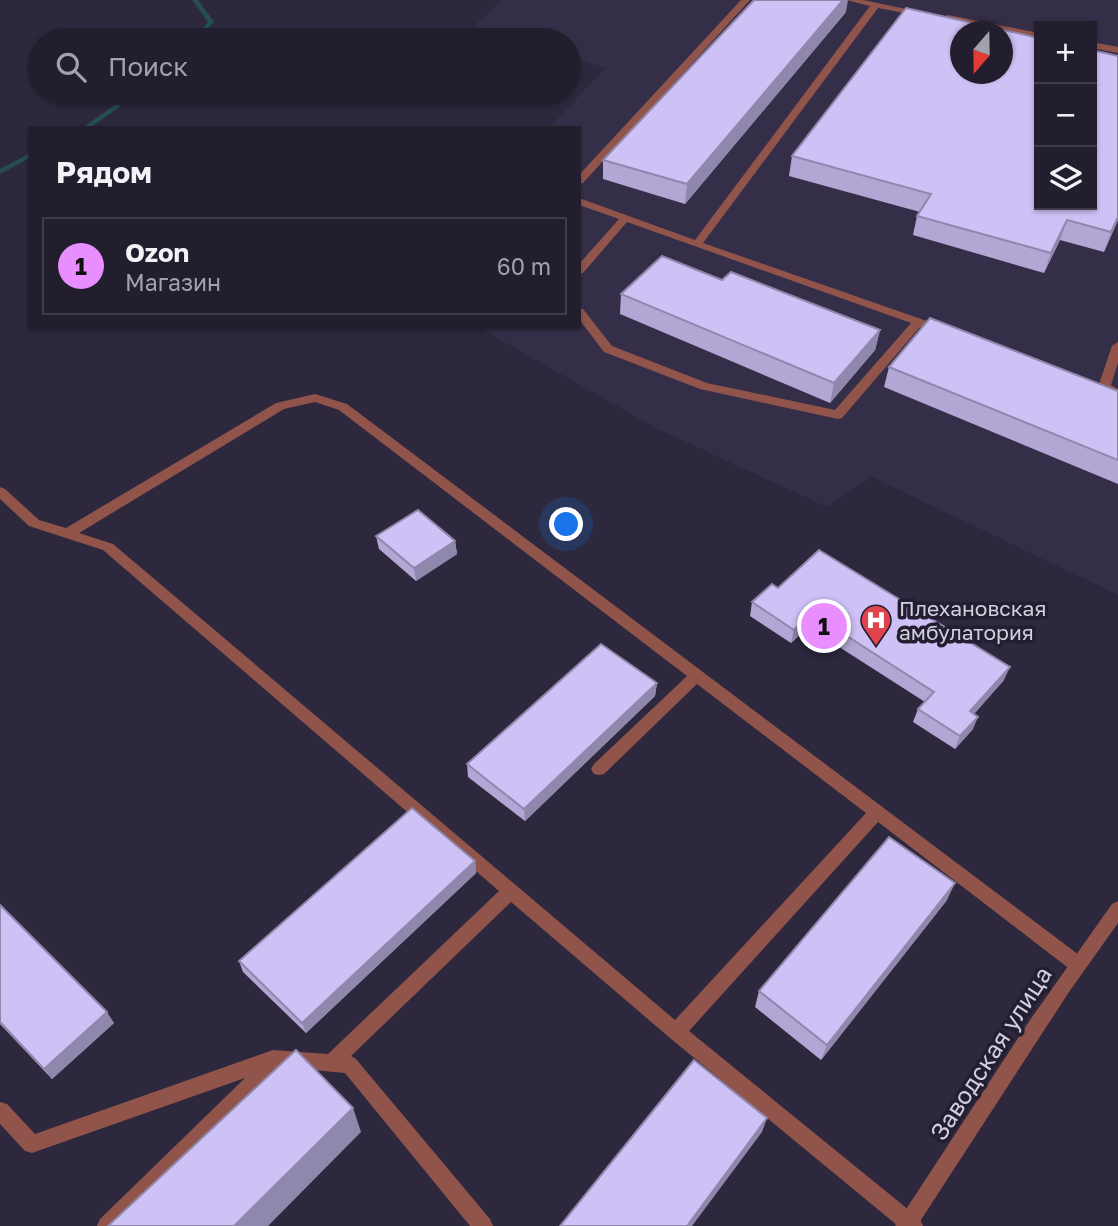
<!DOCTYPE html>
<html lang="ru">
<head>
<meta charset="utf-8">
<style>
	body { margin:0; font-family:"Golos Text",sans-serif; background:#2a2736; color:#f1f3f6 }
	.controls { position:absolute; right:21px; top:21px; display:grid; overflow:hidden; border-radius:0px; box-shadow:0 2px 5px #0004 }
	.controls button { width:63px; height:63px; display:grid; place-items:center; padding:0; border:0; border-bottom:2px solid #3f3c4a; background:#221e2e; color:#f1f3f6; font:35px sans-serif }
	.compass { position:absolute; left:950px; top:21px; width:63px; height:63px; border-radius:50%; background:#221e2e; box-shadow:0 2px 5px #0004; rotate:200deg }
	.you { position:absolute; left:567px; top:525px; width:24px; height:24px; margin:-18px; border:5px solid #fff; border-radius:50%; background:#1a73e8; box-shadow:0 0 0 10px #1a73e833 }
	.badge { display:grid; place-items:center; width:46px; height:46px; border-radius:50%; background:#e88eff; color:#111; font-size:23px; font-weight:700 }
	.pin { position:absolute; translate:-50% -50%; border:4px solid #fff; box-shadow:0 2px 7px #0006 }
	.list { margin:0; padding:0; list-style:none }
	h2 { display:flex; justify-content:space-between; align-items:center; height:91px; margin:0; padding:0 28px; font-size:30px }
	h2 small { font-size:23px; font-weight:400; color:#a2a2aa }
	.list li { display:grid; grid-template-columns:46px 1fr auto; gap:21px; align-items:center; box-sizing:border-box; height:98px; margin:0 14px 14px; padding:0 14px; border:2px solid #3f3c4a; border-radius:0px }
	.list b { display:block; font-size:26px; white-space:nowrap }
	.list p { margin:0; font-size:23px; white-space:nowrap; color:#a2a2aa }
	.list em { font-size:23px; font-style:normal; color:#a2a2aa }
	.icon { flex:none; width:38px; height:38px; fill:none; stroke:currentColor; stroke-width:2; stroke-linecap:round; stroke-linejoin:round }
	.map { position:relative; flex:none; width:1118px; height:1226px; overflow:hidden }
	.search { position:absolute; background:#221e2e; box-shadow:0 2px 5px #0004; left:28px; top:28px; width:553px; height:77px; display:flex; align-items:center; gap:18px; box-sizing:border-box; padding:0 24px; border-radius:38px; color:#a2a2aa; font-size:26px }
	.panel { position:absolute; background:#221e2e; box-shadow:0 2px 5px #0004; left:28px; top:126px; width:553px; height:203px; border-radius:0px }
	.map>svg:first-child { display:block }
	.built { fill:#352e49; fill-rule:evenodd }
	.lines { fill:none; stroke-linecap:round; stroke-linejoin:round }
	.stream { fill:#234f51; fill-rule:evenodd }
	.service { fill:#90544b; fill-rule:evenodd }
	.minor { fill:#90544b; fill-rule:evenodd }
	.wall { fill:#b1a6d4 }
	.shaded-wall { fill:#9087ac }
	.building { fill:#cec1f6; stroke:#9087ac; stroke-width:2; fill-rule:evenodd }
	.labels { text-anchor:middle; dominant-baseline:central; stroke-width:7; stroke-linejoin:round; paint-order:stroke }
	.poi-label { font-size:21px; fill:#d2cfdd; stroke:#241e32; text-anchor:start }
	.near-street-label { font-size:24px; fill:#d2cfdd; stroke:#241e32 }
</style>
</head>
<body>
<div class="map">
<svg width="1118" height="1226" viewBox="0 0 1118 1226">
	<rect width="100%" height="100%" fill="#2d283d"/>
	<path class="built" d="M502,0H1118V595L872,477L827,507L656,428L478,327H579V128H549L605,68L569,56V40H519L474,26ZM1039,26H1092V205H1039ZM960,32H1002V74H960Z"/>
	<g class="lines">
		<g class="stream">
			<polygon points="192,0 198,0 214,22 198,40 192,40 208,22"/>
			<polygon points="132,93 139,93 90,128 82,128"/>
			<polygon points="30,153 30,158 0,174 0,169"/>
		</g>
		<g class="service">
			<polygon points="741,0 750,0 583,183 579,184 579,175"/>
			<polygon points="846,0 863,0 925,13 921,16 878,8 703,243 944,327 944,333 940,334 920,327 842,418 838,419 700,389 604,352 579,319 579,308 583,309 612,346 707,383 835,410 911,323 627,222 583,273 579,274 579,264 619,219 579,205 579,198 695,240 870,6"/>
			<polygon points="948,15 1039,33 1039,39 945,20 945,16"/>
			<polygon points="1092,42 1118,47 1118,53 1092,48"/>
			<polygon points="1118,342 1118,363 1111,385 1118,389 1118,398 1098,387 1112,346"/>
			<path d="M315,394L347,404L1083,958L1086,964L1083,970L1077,972L1071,970L878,822L689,1031L920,1219L923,1226H898L670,1038L511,902L351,1056L356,1059L490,1219L493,1226H470L345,1073L281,1067L121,1226H97L100,1219L245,1078L32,1153L25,1151L0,1124V1102L7,1104L35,1134L273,1050L328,1054L499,891L103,550L29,526L0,499V487L5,489L39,520L66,528L276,403ZM315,402L339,410L687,676L594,764L591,769L594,774L599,775L604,774L697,684L866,813L675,1020L113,544L79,533L284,409Z"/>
		</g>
		<polygon class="minor" points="1118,901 1118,923 1069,992 917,1226 895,1226 1030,1020 1112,904"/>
	</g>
	<g class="wall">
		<polygon points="846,12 685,204 603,179 603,160"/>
		<polygon points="1118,56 1118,220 1104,252 1060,240 1044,273 913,235 917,216 920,212 789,176 792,156"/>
		<polygon points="722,280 880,330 875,350 830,403 620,314 621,294"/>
		<polygon points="889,367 1118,391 1118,484 884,387"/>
		<polygon points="376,536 455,541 457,554 416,581 379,549"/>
		<polygon points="778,588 1004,680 974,714 973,729 955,749 913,722 918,709 925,702 808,627 791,643 750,616 752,602"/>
		<polygon points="657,683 655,696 525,821 468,777 467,764"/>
		<polygon points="475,861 476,873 306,1033 243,972 239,961"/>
		<polygon points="947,900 821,1060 755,1007 759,991"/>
		<polygon points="0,905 114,1023 52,1079 0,1024"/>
	</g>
	<g class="shaded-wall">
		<polygon points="843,0 848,0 846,12 685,204 687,184"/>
		<polygon points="1118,217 1118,220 1104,252 1111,232"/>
		<polygon points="1067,220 1060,240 1044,273 1051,253"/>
		<polygon points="880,330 875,350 830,403 834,383"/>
		<polygon points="455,541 457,554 416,581 414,568"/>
		<polygon points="811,613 808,627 791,643 794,630"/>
		<polygon points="1010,667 1004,680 965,724 970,711"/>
		<polygon points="657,683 655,696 525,821 524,809"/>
		<polygon points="978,717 973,729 955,749 960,736"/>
		<polygon points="475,861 476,873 306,1033 302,1023"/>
		<polygon points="955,883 947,900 821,1060 827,1045"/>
		<polygon points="107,1012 114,1023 52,1079 44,1069"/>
		<polygon points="353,1108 361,1132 268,1226 234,1226"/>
		<polygon points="767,1118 762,1132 692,1226 687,1226"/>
	</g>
	<g class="building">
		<polygon points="754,0 843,0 687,184 603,160"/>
		<path d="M906,8L1039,38V205H1092V50L1118,56V217L1111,232L1067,220L1051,253L917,216L931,194L792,156ZM961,32H1003V74H961Z"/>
		<polygon points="662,256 722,280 731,272 880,330 834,383 621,294"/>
		<polygon points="930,318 1118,391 1118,460 889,367"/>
		<polygon points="418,510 455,541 414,568 376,536"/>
		<polygon points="819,550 1010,667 970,711 978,717 960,736 918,709 934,692 811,613 794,630 752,602 772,584 778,588"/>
		<polygon points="601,644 657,683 524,809 467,764"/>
		<polygon points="412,808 475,861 302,1023 239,961"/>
		<polygon points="889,837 955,883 827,1045 759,991"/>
		<polygon points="0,905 107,1012 44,1069 0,1022"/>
		<polygon points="296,1050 353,1108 234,1226 108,1226"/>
		<polygon points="694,1060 767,1118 687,1226 560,1226"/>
	</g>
	<defs>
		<g id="hospital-pin" transform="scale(1.575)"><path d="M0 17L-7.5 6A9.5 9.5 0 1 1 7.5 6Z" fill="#e0444e" stroke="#241e32"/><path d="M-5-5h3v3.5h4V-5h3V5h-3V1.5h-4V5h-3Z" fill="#fff"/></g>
	</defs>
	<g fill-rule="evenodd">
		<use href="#hospital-pin" x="876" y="620"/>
	</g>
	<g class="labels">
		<g class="poi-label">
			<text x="899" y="608">Плехановская<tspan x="899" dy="24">амбулатория</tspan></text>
		</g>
		<g class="near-street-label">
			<text transform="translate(990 1053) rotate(-57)">Заводская улица</text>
		</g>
	</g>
</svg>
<div class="controls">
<button>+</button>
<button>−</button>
<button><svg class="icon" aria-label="layers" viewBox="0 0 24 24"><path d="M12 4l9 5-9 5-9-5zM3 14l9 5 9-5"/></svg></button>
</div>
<svg class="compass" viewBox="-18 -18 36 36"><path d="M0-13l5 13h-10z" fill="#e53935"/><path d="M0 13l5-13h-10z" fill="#a2a2aa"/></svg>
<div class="you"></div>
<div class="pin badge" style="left:824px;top:626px">1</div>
<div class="search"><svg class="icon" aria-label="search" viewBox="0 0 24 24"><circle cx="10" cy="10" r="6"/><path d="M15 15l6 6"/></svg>Поиск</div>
<section class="panel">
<h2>Рядом<small></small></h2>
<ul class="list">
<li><span class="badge">1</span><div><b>Ozon</b><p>Магазин</p></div><em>60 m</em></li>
</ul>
</section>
</div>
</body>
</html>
